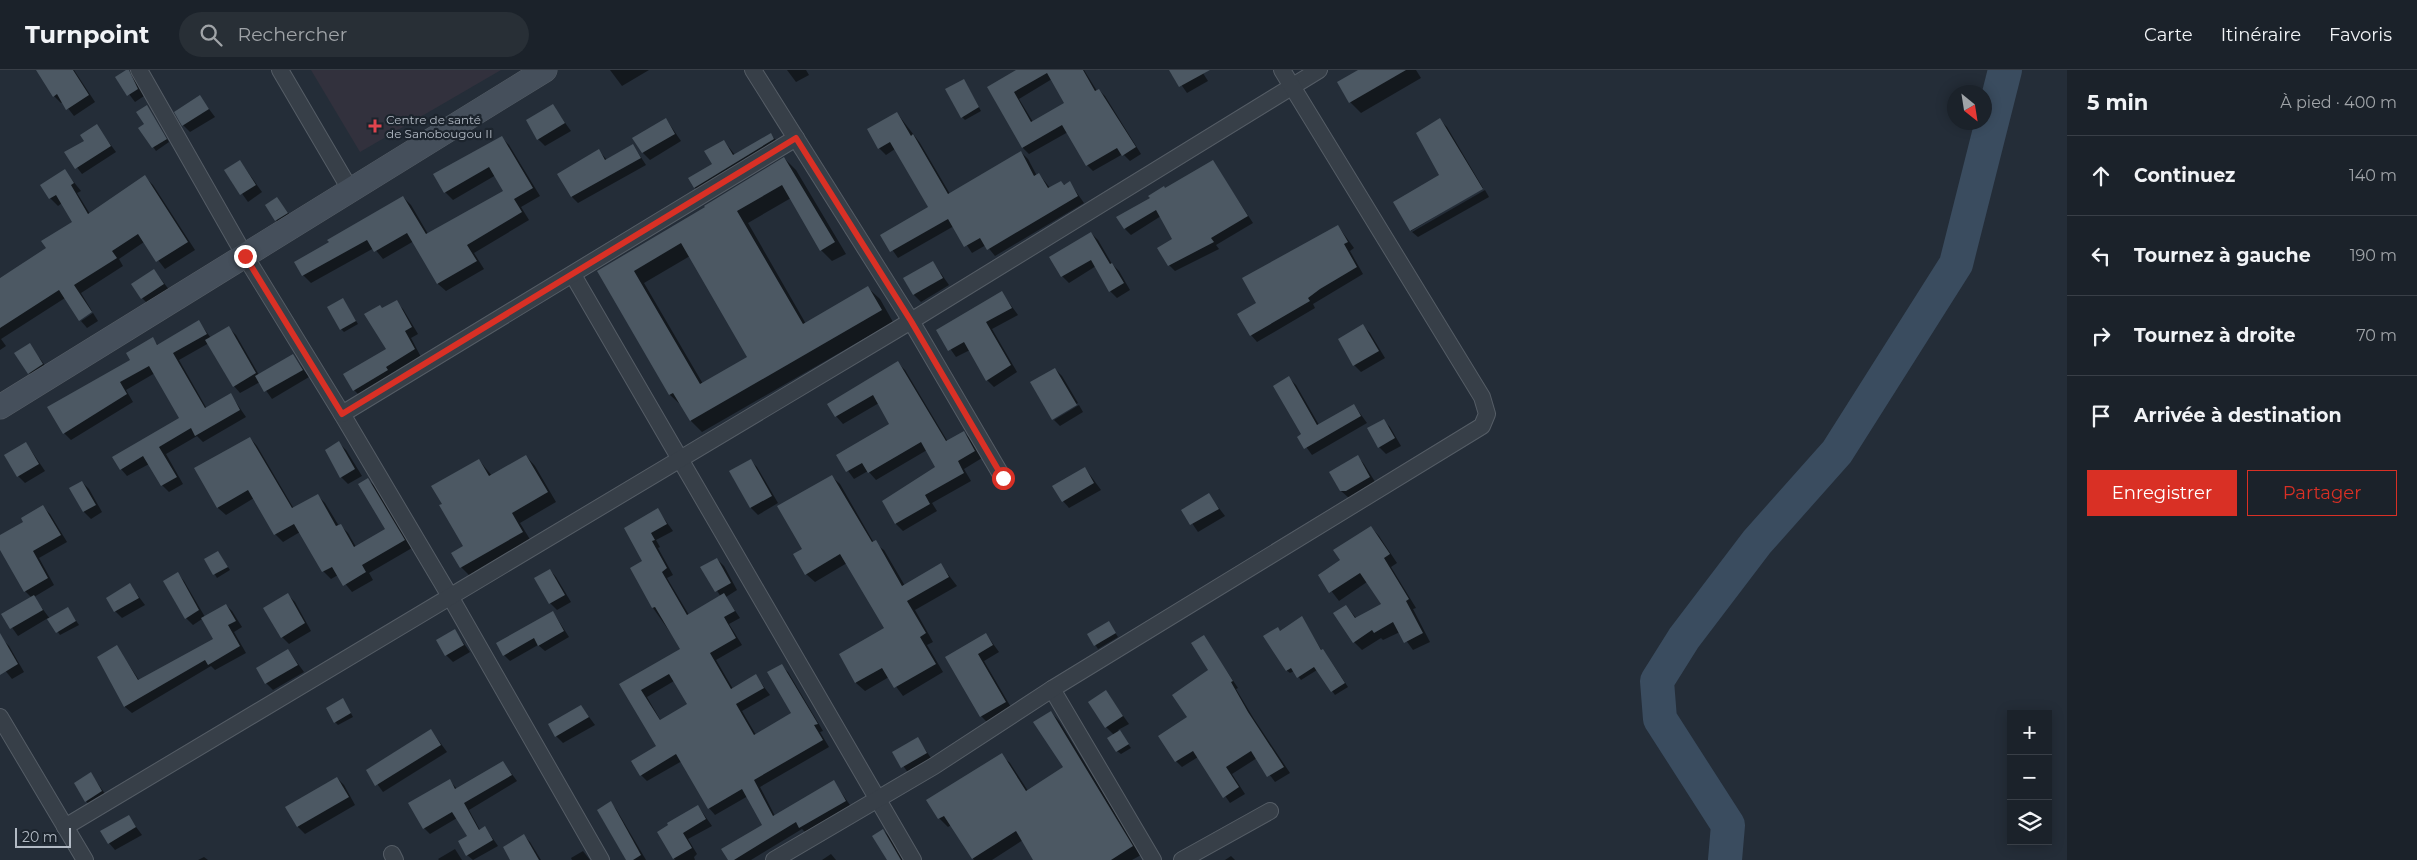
<!DOCTYPE html>
<html lang="fr">
<head>
<meta charset="utf-8">
<style>
	body { margin:0; font-family:Montserrat,sans-serif; background:#282f36; color:#f1f3f6 }
	.controls { position:absolute; right:15px; bottom:15px; display:grid; overflow:hidden; border-radius:0px; box-shadow:0 2px 12px #0003 }
	.controls button { width:45px; height:45px; display:grid; place-items:center; padding:0; border:0; border-bottom:1px solid #393f47; background:#1b222a; color:#f1f3f6; font:25px sans-serif }
	.compass { position:absolute; left:1947px; top:15px; width:45px; height:45px; border-radius:50%; background:#1b222a; box-shadow:0 2px 12px #0003; rotate:150deg }
	.scale { position:absolute; left:15px; bottom:12px; width:56px; box-sizing:border-box; padding-left:5px; border:2px solid #b2bac4; border-top:0; font-size:14px; line-height:18px; white-space:nowrap; color:#b2bac4; -webkit-text-stroke:4px #1c242d; paint-order:stroke }
	.stop { position:absolute; width:15px; height:15px; margin:-11px; border:4px solid #d93025; border-radius:50%; background:#fff }
	.stop.end { background:#d93025; border-color:#fff; box-shadow:0 1px 5px #0008 }
	.list { margin:0; padding:0; list-style:none }
	h2 { display:flex; justify-content:space-between; align-items:center; height:65px; margin:0; padding:0 20px; font-size:21px }
	h2 small { font-size:16px; font-weight:400; color:#a0a4a8 }
	.list li { display:grid; grid-template-columns:32px 1fr auto; gap:15px; align-items:center; box-sizing:border-box; height:80px; padding:0 20px; border-top:1px solid #393f47 }
	.list b { display:block; font-size:19px; white-space:nowrap }
	.list em { font-size:16px; font-style:normal; color:#a0a4a8 }
	.actions { display:flex; gap:10px; padding:15px 20px }
	.actions a { flex:1; padding:11px 0; border:1px solid #d93025; border-radius:0px; text-align:center; font-size:18px; color:#d93025 }
	.actions .main { background:#d93025; color:#fff }
	.icon { flex:none; width:28px; height:28px; fill:none; stroke:currentColor; stroke-width:2; stroke-linecap:round; stroke-linejoin:round }
	.map { position:relative; flex:none; width:2067px; height:790px; overflow:hidden }
	header { display:flex; align-items:center; gap:30px; box-sizing:border-box; height:70px; padding:0 25px; background:#1b222a; border-bottom:1px solid #393f47 }
	header strong { font-size:24px }
	nav { display:flex; gap:28px; margin-inline-start:auto; font-size:18px }
	.search { width:350px; height:45px; background:#282f36; display:flex; align-items:center; gap:12px; box-sizing:border-box; padding:0 18px; border-radius:28px; color:#a0a4a8; font-size:19px }
	main { display:flex }
	aside { flex:1; background:#1b222a }
	.map>svg:first-child { display:block }
	.medical { fill:#32313d }
	.shadow { fill:#0007; fill-rule:evenodd }
	.lines { fill:none; stroke-linecap:round; stroke-linejoin:round }
	.river { stroke:#3a4c5f; stroke-width:34 }
	.building { fill:#4c5863; fill-rule:evenodd }
	.minor-casing { stroke:#555d66; stroke-width:18 }
	.secondary-casing { stroke:#555d66; stroke-width:25 }
	.minor { stroke:#373f48; stroke-width:16 }
	.secondary { stroke:#454f5b; stroke-width:24 }
	.route { stroke:#d93025; stroke-width:6 }
	.health-dot { fill:#e0444e; stroke:#1c242d; stroke-width:2 }
	.labels { text-anchor:middle; dominant-baseline:central; stroke-width:4.5; stroke-linejoin:round; paint-order:stroke }
	.poi-label { font-size:12px; fill:#b2bac4; stroke:#1c242d; text-anchor:start }
</style>
</head>
<body>
<header>
<strong>Turnpoint</strong>
<div class="search"><svg class="icon" aria-label="search" viewBox="0 0 24 24"><circle cx="10" cy="10" r="6"/><path d="M15 15l6 6"/></svg>Rechercher</div>
<nav><a>Carte</a><a>Itinéraire</a><a>Favoris</a></nav>
</header>
<main>
<div class="map">
<svg width="2067" height="790" viewBox="0 0 2067 790">
	<rect width="100%" height="100%" fill="#242d38"/>
	<polygon class="medical" points="311,0 501,0 360,82"/>
	<g class="shadow">
		<polygon points="47,0 74,0 95,32 74,46 63,32 61,33 54,26"/>
		<polygon points="128,0 136,6 137,13 144,26 135,32 116,7"/>
		<polygon points="610,0 649,0 622,16"/>
		<polygon points="787,0 806,0 809,5 796,12"/>
		<path d="M1019,0H1084L1097,21L1099,20L1105,26L1141,84L1130,91L1123,84L1093,101L1087,95L1068,62L1029,84L1023,78L988,18ZM1052,9L1066,33L1033,52L1019,29Z"/>
		<polygon points="1171,0 1201,0 1208,11 1187,23"/>
		<polygon points="1361,0 1416,0 1421,8 1361,43 1350,32"/>
		<polygon points="964,10 981,41 965,50 962,47"/>
		<polygon points="200,27 215,47 190,62 183,55"/>
		<polygon points="147,36 169,72 156,81 140,58 145,55"/>
		<polygon points="553,36 571,61 545,76 538,69"/>
		<polygon points="897,43 920,73 950,124 1021,82 1028,89 1037,106 1039,104 1050,118 1070,113 1084,133 995,186 986,175 972,183 954,156 898,188 882,165 929,138 895,79 886,85 879,78"/>
		<polygon points="666,49 681,71 650,90 643,83"/>
		<polygon points="1440,50 1447,57 1483,118 1411,161 1395,132 1440,106"/>
		<polygon points="96,55 116,82 82,104 66,83 85,71"/>
		<polygon points="770,65 776,70 701,123 695,118 690,108 714,95 724,71 735,85"/>
		<polygon points="501,67 509,75 540,126 521,137 529,150 474,183 484,199 446,221 438,214 414,171 383,189 374,178 311,213 303,205 403,127 411,135 428,164 505,121 496,105 453,130 445,122"/>
		<polygon points="633,75 646,95 578,133 572,127 559,104 599,81 607,90"/>
		<path d="M784,88L796,100L846,184L832,191L821,180L791,128L748,153L806,254L868,218L880,229L893,252L702,362L691,351L682,336L670,325L598,201L707,138ZM690,186L749,287L703,314L644,213Z"/>
		<polygon points="240,91 262,122 248,132 225,100"/>
		<polygon points="1213,92 1253,153 1216,175 1219,179 1175,201 1169,195 1174,169 1161,146 1131,165 1125,159 1151,128"/>
		<polygon points="65,101 81,121 77,123 90,144 145,107 153,115 195,180 165,199 144,172 119,189 123,196 81,223 92,241 80,249 65,228 1,269 6,276 0,280 0,208 48,179 74,152 62,133 58,136 50,128"/>
		<polygon points="1485,120 1489,127 1418,167 1412,162"/>
		<polygon points="277,129 294,150 283,157 276,150"/>
		<polygon points="1338,156 1354,178 1350,181 1363,204 1313,234 1315,238 1257,272 1251,265 1258,233"/>
		<polygon points="1091,163 1098,170 1112,194 1119,201 1130,220 1117,228 1110,221 1096,196 1069,213 1062,206"/>
		<polygon points="933,192 949,215 921,232 914,225"/>
		<polygon points="154,200 170,221 149,235 142,228"/>
		<polygon points="1002,223 1018,245 992,259 1017,302 994,317 987,310 970,280 956,287 937,260"/>
		<polygon points="342,229 358,254 344,262 341,259"/>
		<polygon points="396,232 403,239 418,264 411,268 421,287 392,304 394,308 361,327 354,320 387,280 383,239"/>
		<polygon points="93,243 98,251 87,258 81,251"/>
		<polygon points="199,252 211,268 229,258 236,265 259,305 293,285 309,307 272,329 260,312 240,323 234,316 209,273 179,290 207,339 231,325 246,347 203,372 197,366 166,384 183,414 169,422 162,415 149,394 127,406 121,399 181,348 155,303 126,320 133,332 71,370 64,363 152,269 158,275"/>
		<polygon points="1363,256 1370,263 1385,288 1361,302 1354,295"/>
		<polygon points="30,275 49,301 36,310 29,303"/>
		<polygon points="898,293 905,300 948,372 964,362 971,370 982,388 964,399 971,411 932,433 937,441 903,461 896,454 883,432 937,398 927,380 876,410 868,401 854,409 837,386 891,354 879,333 843,354 836,346"/>
		<polygon points="1055,299 1062,306 1078,333 1053,347"/>
		<polygon points="1289,308 1296,315 1319,355 1354,335 1367,353 1312,385 1299,367 1303,365"/>
		<polygon points="1079,335 1083,342 1060,356 1054,350"/>
		<polygon points="1383,350 1390,357 1401,376 1386,384 1379,377"/>
		<polygon points="250,368 257,376 294,439 317,425 325,433 339,456 340,455 348,463 356,477 386,460 368,410 376,417 412,478 369,503 373,510 352,522 338,505 331,509 323,501 300,462 283,472 275,464 254,428 226,445 218,438 196,399"/>
		<polygon points="26,373 45,401 25,413 18,406 6,385"/>
		<polygon points="339,373 346,380 362,406 348,414 341,407"/>
		<polygon points="526,386 535,396 556,432 520,453 531,471 470,506 461,497 465,477 443,434 479,390 492,406"/>
		<polygon points="1358,387 1364,394 1377,415 1354,428 1349,428 1341,421"/>
		<polygon points="750,390 757,397 778,433 758,445 751,438 730,402"/>
		<polygon points="1085,398 1101,420 1069,438 1063,431"/>
		<polygon points="831,406 840,414 874,473 884,480 905,516 941,495 957,516 915,540 933,572 927,575 943,602 903,626 889,607 865,621 856,613 840,585 886,558 847,493 815,512 806,504 804,479"/>
		<polygon points="82,412 89,419 102,442 91,449 84,442 71,419"/>
		<polygon points="1209,425 1225,446 1198,462 1183,440"/>
		<polygon points="43,437 50,444 67,472 39,488 54,515 34,527 50,549 68,539 79,555 60,565 48,548 18,566 3,545 32,528 25,521 0,478 0,466 25,452"/>
		<path d="M658,440L673,461L656,470L660,477L658,478L673,505L667,508L689,545L721,527L702,497L717,489L724,496L737,520L726,527L740,548L729,554L742,575L716,590L733,619L756,606L770,625L742,641L756,665L793,644L781,595L788,602L823,661L820,662L829,677L760,717L775,746L834,712L852,738L807,764L802,759L751,790H729L764,756L748,726L715,745L709,738L682,691L647,711L641,705L658,677L621,614L682,579L653,538L632,498L644,491L625,459ZM674,611L689,635L661,651L647,627Z"/>
		<polygon points="1371,457 1379,466 1397,493 1391,497 1416,538 1413,539 1430,572 1413,580 1400,562 1383,570 1381,568 1362,580 1354,572 1346,536 1357,549 1382,535 1367,512 1339,531 1319,505 1341,491"/>
		<polygon points="218,482 230,500 217,508 206,490"/>
		<polygon points="550,500 556,507 571,532 557,540 550,533"/>
		<polygon points="178,504 184,511 205,547 226,535 232,541 242,557 234,562 246,583 215,600 211,596 132,643 125,637 98,588 117,577 139,610 214,570 202,549 193,555 186,548"/>
		<polygon points="130,515 145,535 122,548 115,541"/>
		<polygon points="288,525 295,532 311,561 289,574 282,567"/>
		<polygon points="553,542 569,567 545,581 538,575 510,591 504,585"/>
		<polygon points="1302,548 1322,581 1326,584 1348,617 1335,625 1317,600 1301,610 1294,601 1290,603 1286,600 1278,559 1281,562"/>
		<polygon points="1109,553 1118,567 1098,579 1089,565"/>
		<polygon points="455,561 470,582 453,592 446,585"/>
		<polygon points="986,564 999,582 984,591 1012,639 988,653 981,646 947,587"/>
		<polygon points="1204,567 1238,618 1236,619 1254,649 1290,703 1275,712 1257,688 1232,704 1245,724 1230,733 1198,687 1182,697 1176,691 1188,647 1210,600"/>
		<polygon points="2,569 9,576 24,602 12,609 0,594 0,570"/>
		<polygon points="288,580 304,602 273,620 266,613"/>
		<polygon points="1106,622 1129,654 1118,660 1131,678 1121,684 1117,681 1114,665 1106,657"/>
		<polygon points="345,633 353,647 338,655 335,652"/>
		<polygon points="581,636 595,655 563,673 556,666"/>
		<polygon points="1051,642 1059,651 1141,785 1132,790 1035,790 1023,770 992,790 974,790 951,755 948,757 939,748 1001,685 1010,693 1028,721 1064,697"/>
		<polygon points="431,660 447,682 383,722 367,700"/>
		<polygon points="918,669 933,691 909,704 894,683"/>
		<polygon points="503,692 517,711 469,740 480,760 485,757 498,776 473,790 467,785 468,767 457,748 430,764 424,758 449,710 457,719"/>
		<polygon points="91,704 108,728 92,738 86,731"/>
		<polygon points="337,708 344,715 355,735 305,764 298,757 287,737"/>
		<polygon points="610,733 616,739 646,790 627,790"/>
		<polygon points="698,736 712,756 688,769 697,784 694,787 695,790 675,790 659,762"/>
		<polygon points="128,746 142,765 115,780 109,773"/>
		<polygon points="883,760 890,767 903,790 889,790"/>
		<polygon points="524,766 530,772 541,790 512,790"/>
		<polygon points="455,779 462,790 439,790 438,789"/>
		<polygon points="583,781 590,790 572,790 571,788"/>
		<polygon points="831,784 836,790 822,790"/>
		<polygon points="1231,786 1235,790 1225,790"/>
		<polygon points="204,787 208,790 198,790"/>
	</g>
	<g class="lines">
		<polyline class="river" points="1725,790 1728,755 1660,649 1657,611 1684,568 1757,472 1837,382 1956,194 2005,0"/>
	</g>
	<g class="building">
		<polygon points="36,0 73,0 89,25 66,40 57,24 53,27"/>
		<polygon points="126,0 129,0 138,19 127,26 115,7"/>
		<path d="M1016,0H1083L1095,21L1099,19L1136,77L1122,86L1117,78L1086,96L1062,55L1022,78L987,17ZM1047,3L1064,33L1031,52L1014,22Z"/>
		<polygon points="1169,0 1210,0 1179,17"/>
		<polygon points="1358,0 1406,0 1349,33 1337,12"/>
		<polygon points="964,9 979,37 961,48 945,19"/>
		<polygon points="200,25 209,39 182,56 174,42"/>
		<polygon points="553,34 565,53 537,70 526,50"/>
		<polygon points="147,35 167,69 152,78 138,58 144,54 136,42"/>
		<polygon points="897,42 911,66 913,64 948,124 1021,81 1034,106 1039,103 1048,118 1061,111 1064,115 1070,111 1078,126 987,180 980,168 964,177 948,149 890,182 880,165 928,137 890,72 878,79 867,59"/>
		<polygon points="666,48 675,64 642,83 632,68"/>
		<polygon points="1440,48 1483,119 1410,161 1393,132 1439,105 1416,63"/>
		<polygon points="97,54 111,76 75,99 64,82 84,71 80,65"/>
		<polygon points="771,63 774,69 694,118 688,108 712,94 704,81 724,70 733,85"/>
		<polygon points="502,66 533,118 514,129 522,142 467,175 477,191 437,214 407,163 374,182 367,170 302,206 294,192 329,172 327,170 403,126 426,164 503,121 489,97 444,123 433,104"/>
		<polygon points="633,74 641,88 571,127 557,104 599,79 605,90"/>
		<path d="M784,87L835,172L820,181L782,115L737,141L803,254L868,216L882,240L690,351L673,323L669,325L597,201L705,137L704,136ZM681,173L747,287L700,314L634,201Z"/>
		<polygon points="240,90 256,115 240,125 224,100"/>
		<polygon points="1213,90 1248,146 1211,168 1214,172 1168,196 1157,178 1172,169 1156,140 1124,159 1116,147 1150,128 1148,126 1164,116 1165,118"/>
		<polygon points="65,99 74,113 71,115 88,144 145,105 188,172 156,192 138,164 112,181 117,188 74,215 92,242 79,251 59,220 0,258 0,208 46,178 41,171 72,152 56,125 49,129 40,115"/>
		<polygon points="277,127 288,143 275,151 265,135"/>
		<polygon points="1338,155 1348,172 1344,174 1357,197 1320,219 1308,228 1310,231 1250,266 1237,244 1256,233 1242,208"/>
		<polygon points="1091,162 1110,194 1112,193 1124,213 1109,222 1091,190 1061,207 1049,187"/>
		<polygon points="933,191 943,208 913,225 903,208"/>
		<polygon points="154,199 164,214 141,229 131,214"/>
		<polygon points="1002,221 1012,238 986,252 1011,295 986,311 964,272 948,281 936,260"/>
		<polygon points="343,228 356,251 340,260 327,237"/>
		<polygon points="397,230 412,257 405,261 415,279 386,297 388,300 353,321 343,304 386,279 364,244 380,235 382,238"/>
		<polygon points="199,250 207,264 173,283 205,338 231,323 240,340 195,366 191,358 159,377 177,407 161,416 143,386 120,400 112,387 179,348 149,296 120,312 127,324 63,364 47,337 130,290 126,283 153,267 157,275"/>
		<polygon points="1363,254 1379,281 1353,296 1338,269"/>
		<polygon points="229,256 256,303 233,317 205,270"/>
		<polygon points="30,273 43,294 28,304 14,283"/>
		<polygon points="293,284 303,300 264,322 255,306"/>
		<polygon points="898,291 946,371 964,361 975,381 958,391 964,403 925,425 930,434 895,454 882,431 935,397 921,372 868,403 862,393 846,402 836,385 889,354 873,325 835,347 827,334"/>
		<polygon points="1055,298 1077,335 1052,350 1030,312"/>
		<polygon points="1289,306 1317,355 1354,334 1361,346 1304,379 1297,367 1301,364 1273,316"/>
		<polygon points="1384,349 1395,368 1378,378 1367,358"/>
		<polygon points="250,367 292,438 318,424 336,456 341,454 354,477 385,459 358,414 368,408 405,470 362,495 366,502 343,516 332,497 322,502 294,454 274,465 248,420 217,438 194,398"/>
		<polygon points="339,371 355,399 340,408 325,380"/>
		<polygon points="26,372 39,394 17,407 4,385"/>
		<polygon points="526,385 548,422 512,443 523,462 460,498 451,483 463,476 439,435 442,434 431,416 479,389 489,406"/>
		<polygon points="1358,385 1370,407 1346,421 1340,421 1329,402"/>
		<polygon points="751,389 772,426 750,438 729,401"/>
		<polygon points="1085,397 1094,413 1062,432 1052,416"/>
		<polygon points="832,405 872,472 876,470 902,516 941,493 949,507 907,531 926,563 920,567 936,594 894,618 882,598 855,613 839,584 884,558 840,484 805,505 793,484 802,479 777,436"/>
		<polygon points="82,411 96,435 83,442 69,418"/>
		<polygon points="1209,423 1219,439 1190,455 1181,440"/>
		<polygon points="43,435 61,465 33,481 48,508 24,522 0,480 0,465 23,452 21,448"/>
		<path d="M658,438L667,454L651,463L655,470L652,471L667,498L662,502L687,545L724,523L735,541L724,547L736,568L710,583L731,619L756,604L764,618L736,634L754,665L791,643L767,602L782,594L818,654L814,655L823,670L754,710L773,746L834,710L846,731L799,758L796,752L734,790H728L721,779L762,755L742,719L708,739L676,684L640,706L631,691L656,676L619,614L680,579L655,537L652,538L630,498L642,491L624,458ZM669,604L687,634L660,650L641,620Z"/>
		<polygon points="1371,456 1390,484 1384,488 1409,529 1406,531 1423,563 1404,573 1393,552 1374,563 1372,560 1353,573 1333,543 1346,535 1355,548 1381,534 1360,503 1329,523 1318,505 1340,490 1333,480"/>
		<polygon points="218,481 228,497 213,505 204,489"/>
		<polygon points="717,488 731,513 715,522 700,497"/>
		<polygon points="550,499 565,525 549,534 534,508"/>
		<polygon points="178,502 199,540 185,549 163,511"/>
		<polygon points="130,513 139,528 114,542 106,528"/>
		<polygon points="288,523 305,553 281,568 263,538"/>
		<polygon points="34,525 43,540 10,559 1,544"/>
		<polygon points="226,534 236,551 228,555 240,576 208,595 205,590 124,637 97,587 117,575 138,610 213,569 201,548"/>
		<polygon points="68,537 76,551 56,563 47,549"/>
		<polygon points="553,541 564,561 538,576 534,568 503,586 496,573"/>
		<polygon points="1302,546 1321,580 1323,579 1345,613 1331,622 1314,597 1297,608 1291,598 1286,601 1263,566 1278,557 1280,561"/>
		<polygon points="1109,551 1116,563 1094,576 1087,564"/>
		<polygon points="455,559 464,575 445,586 436,570"/>
		<polygon points="0,563 18,594 0,605"/>
		<polygon points="986,563 993,575 978,584 1006,632 980,647 945,587"/>
		<polygon points="1204,565 1233,611 1231,612 1248,642 1284,697 1267,707 1251,681 1226,697 1239,717 1223,728 1193,681 1175,692 1158,666 1187,647 1172,625 1208,600 1191,573"/>
		<polygon points="288,579 298,595 265,614 256,598"/>
		<polygon points="1106,620 1123,646 1105,658 1088,632"/>
		<polygon points="343,628 351,643 334,653 326,638"/>
		<polygon points="581,635 589,647 555,667 548,654"/>
		<polygon points="1051,641 1133,776 1111,790 1033,790 1016,761 972,789 944,746 938,749 926,730 1002,683 1026,721 1063,697 1033,652"/>
		<polygon points="431,659 441,675 375,716 366,700"/>
		<polygon points="1120,660 1129,674 1116,682 1107,668"/>
		<polygon points="918,667 927,683 901,698 892,682"/>
		<polygon points="503,691 512,705 464,733 479,760 485,756 493,770 466,786 458,771 467,766 452,742 423,759 408,733 450,709 455,719"/>
		<polygon points="91,702 102,721 85,732 74,713"/>
		<polygon points="337,707 349,727 297,757 285,737"/>
		<polygon points="611,731 641,785 633,790 626,790 597,740"/>
		<polygon points="698,735 706,749 683,763 692,778 673,789 657,762 668,755 667,753"/>
		<polygon points="129,745 136,757 108,774 100,761"/>
		<polygon points="883,759 901,790 887,790 872,766"/>
		<polygon points="524,764 539,790 510,790 503,777"/>
	</g>
	<g class="lines">
		<g class="minor-casing">
			<g id="minor">
				<polyline points="139,0 245,186 342,344 451,528 601,790"/>
				<polyline points="280,0 351,121"/>
				<polyline points="753,0 911,251 1003,408"/>
				<polyline points="573,205 913,790"/>
				<polyline points="342,344 796,68"/>
				<polyline points="1052,619 1153,790"/>
				<polyline points="0,647 85,790"/>
				<polyline points="65,757 911,251 1319,0"/>
				<polyline points="392,784 395,790"/>
				<polyline points="774,790 934,696 1052,619 1482,356 1487,344 1482,327 1282,0"/>
				<polyline points="1182,790 1270,741"/>
			</g>
		</g>
		<g class="secondary-casing">
			<polyline id="secondary" points="0,337 545,0"/>
		</g>
		<use href="#minor" class="minor"/>
		<use href="#secondary" class="secondary"/>
	</g>
	<g class="lines">
		<polyline class="route" points="245,186 342,344 796,68 911,251 1003,408"/>
	</g>
	<path class="health-dot" d="M372.5 48.5h5v5h5v5h-5v5h-5v-5h-5v-5h5z"/>
	<g class="labels">
		<g class="poi-label">
			<text x="386" y="49">Centre de santé<tspan x="386" dy="14">de Sanobougou II</tspan></text>
		</g>
	</g>
</svg>
<div class="controls">
<button>+</button>
<button>−</button>
<button><svg class="icon" aria-label="layers" viewBox="0 0 24 24"><path d="M12 4l9 5-9 5-9-5zM3 14l9 5 9-5"/></svg></button>
</div>
<svg class="compass" viewBox="-18 -18 36 36"><path d="M0-13l5 13h-10z" fill="#e53935"/><path d="M0 13l5-13h-10z" fill="#a0a4a8"/></svg>
<div class="scale">20 m</div>
<div class="stop" style="left:1003px;top:408px"></div>
<div class="stop end" style="left:245px;top:186px"></div>
</div>
<aside>
<h2>5 min<small>À pied · 400 m</small></h2>
<ul class="list">
<li><svg class="icon" aria-label="ahead" viewBox="0 0 24 24"><path d="M12 20V5M6 11l6-6 6 6"/></svg><div><b>Continuez</b></div><em>140 m</em></li>
<li><svg class="icon" aria-label="left" viewBox="0 0 24 24"><path d="M17 20v-9H6M10 6l-5 5 5 5"/></svg><div><b>Tournez à gauche</b></div><em>190 m</em></li>
<li><svg class="icon" aria-label="right" viewBox="0 0 24 24"><path d="M7 20v-9h11M14 6l5 5-5 5"/></svg><div><b>Tournez à droite</b></div><em>70 m</em></li>
<li><svg class="icon" aria-label="arrive" viewBox="0 0 24 24"><path d="M6 21V4h12l-3 4 3 4H6"/></svg><div><b>Arrivée à destination</b></div></li>
</ul>
<div class="actions"><a class="main">Enregistrer</a><a>Partager</a></div>
</aside>
</main>
</body>
</html>
